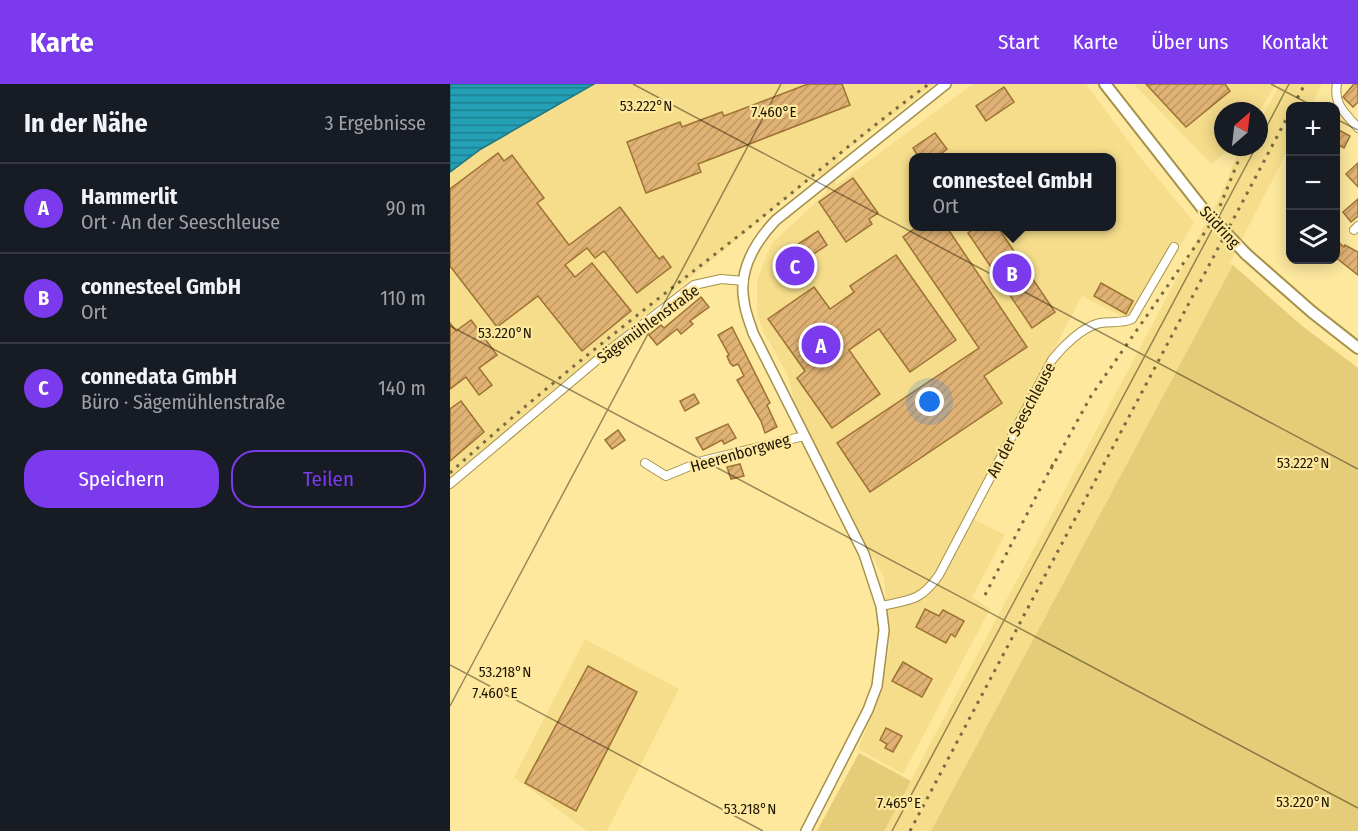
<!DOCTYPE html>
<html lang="de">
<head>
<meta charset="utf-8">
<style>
	body { margin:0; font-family:"Fira Sans Condensed",sans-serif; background:#242831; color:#f1f3f6 }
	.controls { position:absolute; right:18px; top:18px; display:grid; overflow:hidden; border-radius:12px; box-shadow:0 3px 15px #0003 }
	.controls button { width:54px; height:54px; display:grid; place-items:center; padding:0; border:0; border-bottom:2px solid #363941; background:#171b24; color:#f1f3f6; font:30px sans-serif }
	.compass { position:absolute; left:764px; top:18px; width:54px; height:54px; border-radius:50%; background:#171b24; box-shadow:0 3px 15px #0003; rotate:28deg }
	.you { position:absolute; left:480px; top:318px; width:21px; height:21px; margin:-15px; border:4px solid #fff; border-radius:50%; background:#1a73e8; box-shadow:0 0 0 9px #1a73e833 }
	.badge { display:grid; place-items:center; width:39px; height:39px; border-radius:50%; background:#7c3aed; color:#fff; font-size:20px; font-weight:700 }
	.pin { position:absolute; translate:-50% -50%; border:3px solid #fff; box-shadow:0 2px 6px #0006 }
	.popup { position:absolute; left:459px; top:69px; width:207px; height:78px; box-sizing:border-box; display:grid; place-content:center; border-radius:12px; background:#171b24; filter:drop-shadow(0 2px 4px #0005); font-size:20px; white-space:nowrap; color:#9ea1a6 }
	.popup b { font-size:22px; color:#f1f3f6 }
	.popup::after { content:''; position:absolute; left:50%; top:100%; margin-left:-12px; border:12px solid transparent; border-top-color:#171b24 }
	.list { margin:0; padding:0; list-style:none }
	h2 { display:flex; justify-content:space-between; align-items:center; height:78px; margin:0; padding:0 24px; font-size:26px }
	h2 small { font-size:20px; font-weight:400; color:#9ea1a6 }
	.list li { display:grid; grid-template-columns:39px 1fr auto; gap:18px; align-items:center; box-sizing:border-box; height:90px; padding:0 24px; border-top:2px solid #363941 }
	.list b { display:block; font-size:22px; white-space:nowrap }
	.list p { margin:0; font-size:20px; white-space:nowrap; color:#9ea1a6 }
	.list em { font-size:20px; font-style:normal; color:#9ea1a6 }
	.actions { display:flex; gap:12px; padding:18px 24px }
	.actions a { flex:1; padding:14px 0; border:2px solid #7c3aed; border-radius:24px; text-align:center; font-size:21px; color:#7c3aed }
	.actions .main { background:#7c3aed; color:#fff }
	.icon { flex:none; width:33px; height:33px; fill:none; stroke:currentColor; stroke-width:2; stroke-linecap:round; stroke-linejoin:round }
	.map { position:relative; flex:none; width:908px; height:747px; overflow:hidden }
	header { display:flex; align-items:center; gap:36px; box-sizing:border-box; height:84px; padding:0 30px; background:#7c3aed; color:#fff }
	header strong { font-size:28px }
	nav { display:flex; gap:33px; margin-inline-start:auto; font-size:21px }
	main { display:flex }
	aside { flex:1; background:#171b24 }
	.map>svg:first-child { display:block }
	.built { fill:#f5dd8b; fill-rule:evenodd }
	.green { fill:#e4cc79 }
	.water { fill:url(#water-rules); stroke:#21767f; stroke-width:1.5 }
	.building { fill:url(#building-hatch); stroke:#9d7234; stroke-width:1.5 }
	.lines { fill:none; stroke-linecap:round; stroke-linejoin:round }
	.minor-casing { stroke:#a69149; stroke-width:10 }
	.tertiary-casing { stroke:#a69149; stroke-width:12 }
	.secondary-casing { stroke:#a69149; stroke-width:14 }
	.minor { stroke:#fff; stroke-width:8 }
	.tertiary { stroke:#fff; stroke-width:9 }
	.secondary { stroke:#fff; stroke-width:10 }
	.rail { stroke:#786b40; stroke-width:3; stroke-dasharray:3 6; stroke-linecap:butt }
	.secondary-bridge-casing { stroke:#a69149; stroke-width:14; stroke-linecap:butt }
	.secondary-bridge { stroke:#fff; stroke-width:10 }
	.ticks { fill:none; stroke:#1d1500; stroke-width:1.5; stroke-opacity:0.45 }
	.labels { text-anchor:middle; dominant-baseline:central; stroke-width:4.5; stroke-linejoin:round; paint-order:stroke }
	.street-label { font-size:16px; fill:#1d1500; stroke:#fde89e }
	.ticks-label { font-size:15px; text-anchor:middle; fill:#1d1500; stroke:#fde89e; stroke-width:4.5; stroke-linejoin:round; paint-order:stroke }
</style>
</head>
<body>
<header>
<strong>Karte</strong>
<nav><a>Start</a><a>Karte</a><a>Über uns</a><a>Kontakt</a></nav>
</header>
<main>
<aside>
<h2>In der Nähe<small>3 Ergebnisse</small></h2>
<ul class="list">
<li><span class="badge">A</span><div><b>Hammerlit</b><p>Ort · An der Seeschleuse</p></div><em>90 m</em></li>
<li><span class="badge">B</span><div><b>connesteel GmbH</b><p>Ort</p></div><em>110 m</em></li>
<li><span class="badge">C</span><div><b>connedata GmbH</b><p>Büro · Sägemühlenstraße</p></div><em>140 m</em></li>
</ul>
<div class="actions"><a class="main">Speichern</a><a>Teilen</a></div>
</aside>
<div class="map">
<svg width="908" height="747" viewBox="0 0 908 747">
	<defs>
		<pattern id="water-rules" width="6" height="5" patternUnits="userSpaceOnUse" patternTransform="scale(1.5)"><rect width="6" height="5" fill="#239fb6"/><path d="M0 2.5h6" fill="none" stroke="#1e8092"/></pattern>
		<pattern id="building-hatch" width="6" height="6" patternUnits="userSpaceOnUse" patternTransform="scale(1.5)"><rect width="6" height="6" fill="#e0b274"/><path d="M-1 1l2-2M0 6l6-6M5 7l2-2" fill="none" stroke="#c09863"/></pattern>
	</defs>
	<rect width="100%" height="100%" fill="#fde89e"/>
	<g class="built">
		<path d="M144,0H484L389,72L385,102L523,0H636L686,68L744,138L685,239L632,212L516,431L555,451L522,513L540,525L453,690L408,665L429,614L440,560L434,493L354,352L337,290L312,245L307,228V197L321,160L377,108L368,89L74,330L0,393V88L31,65ZM463,74H661V142H463Z"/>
		<polygon points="684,0 826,0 809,28 773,27 773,63 783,63 761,80"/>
		<polygon points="830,0 872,0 861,22 840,22 840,62 780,178 783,181 481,747 434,747 772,109 790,63 809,63 809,39"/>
		<polygon points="135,555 229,605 157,747 137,747 64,693"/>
	</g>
	<g class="green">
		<polygon points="783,181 851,241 908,284 908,747 481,747"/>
		<polygon points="409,669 461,697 434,747 367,747"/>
	</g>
	<polygon class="water" points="0,0 144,0 31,65 0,88"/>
	<g class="building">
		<polygon points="358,0 392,0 400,21 248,80 251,88 196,109 177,58 230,38 232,43 272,28 274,32"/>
		<polygon points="696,0 775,0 780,7 736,43"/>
		<polygon points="904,0 908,0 908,18 903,23 893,13"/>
		<polygon points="554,3 564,18 536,37 526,22"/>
		<polygon points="885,44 900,52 894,64 885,59"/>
		<polygon points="485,49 497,65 485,74 469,74 463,64"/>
		<polygon points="48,69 54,77 62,71 94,114 87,119 119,161 170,123 209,175 213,172 221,183 187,209 154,167 145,174 137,164 115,181 125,193 142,179 181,227 132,267 88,212 47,243 0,182 0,105"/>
		<polygon points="908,79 908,103 896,90"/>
		<polygon points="403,94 428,129 419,135 422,140 396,158 369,118"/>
		<polygon points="908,115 908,132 901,138 893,128"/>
		<polygon points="468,142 496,142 577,263 534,292 552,319 420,408 387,359 529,264 453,153"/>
		<polygon points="528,142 547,142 605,228 582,244 518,149"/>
		<polygon points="368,147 377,161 356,175 360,181 339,195 330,183 344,173 339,166"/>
		<polygon points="885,155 894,163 895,161 908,168 908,191 885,173"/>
		<polygon points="446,171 506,256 460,288 429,245 399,266 430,310 382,344 347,294 355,287 318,235 364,203 380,225 404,208 400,202"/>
		<polygon points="651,199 683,217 676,230 644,212"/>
		<polygon points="251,213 259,223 240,237 243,240 231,250 227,245 207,261 199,251 211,241 214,244"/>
		<polygon points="21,236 47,271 29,284 42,301 29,311 16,293 0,305 0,239 6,247"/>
		<polygon points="282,243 320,319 317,321 327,343 315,349 311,337 287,296 294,292 288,280 283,282 280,279 277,272 279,271 268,251"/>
		<polygon points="244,310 249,319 235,327 230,317"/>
		<polygon points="11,317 34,348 0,377 0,325"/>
		<polygon points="278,340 286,354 274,360 272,356 253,366 246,354"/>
		<polygon points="168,346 175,356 162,365 155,356"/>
		<polygon points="290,380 294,392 281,395 277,383"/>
		<polygon points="475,525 489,532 493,526 514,537 505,553 501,550 496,559 466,543"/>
		<polygon points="453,578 482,595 472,613 442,597"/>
		<polygon points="138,582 187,608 126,727 75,699"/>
		<polygon points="436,644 452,652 443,668 435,664 437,660 430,656"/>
	</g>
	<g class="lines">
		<g class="minor-casing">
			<g id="minor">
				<path d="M887,0C883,20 895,29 908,44"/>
				<polyline points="904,146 908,142"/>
				<polyline points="195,379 216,392 252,377 354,352"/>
				<polyline points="0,400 153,271 244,201 271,195 294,197"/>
				<path d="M431,522C460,516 471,517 489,491L602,276C612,263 632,243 650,239C661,237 671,240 682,235L724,163"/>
			</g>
		</g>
		<g class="tertiary-casing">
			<path id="tertiary" d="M356,747L418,626L427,602L434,546L431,522L414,470L303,249C300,239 295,228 294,217C288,186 306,157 326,136L496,0"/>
		</g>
		<g class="secondary-casing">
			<g id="secondary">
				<polyline points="655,0 753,125"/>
				<polyline points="796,170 862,228 908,264"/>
			</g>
		</g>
		<use href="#minor" class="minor"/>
		<use href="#tertiary" class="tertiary"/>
		<use href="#secondary" class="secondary"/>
		<g class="rail">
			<polyline points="843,22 855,0"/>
			<polyline points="809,31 812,24"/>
			<polyline points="770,122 794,63"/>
			<polyline points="601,385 641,312 762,138"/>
			<path d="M0,389C91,305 190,229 287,153C352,102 413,48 479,0"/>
			<polyline points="535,511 604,378"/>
			<polyline points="460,747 840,28"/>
		</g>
		<g class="secondary-bridge-casing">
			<polyline id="secondary-bridge" points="753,125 796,170"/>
		</g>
		<use href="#secondary-bridge" class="secondary-bridge"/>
	</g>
	<path class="ticks" d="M183,0L908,385M821,0L863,22M886,35L908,46M809,57L839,0M0,242L908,724M0,581L313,747M0,622L331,0M442,747L806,63"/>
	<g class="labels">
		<g class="street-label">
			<text transform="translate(770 143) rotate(47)">Südring</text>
			<text transform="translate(198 240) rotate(-36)">Sägemühlenstraße</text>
			<text transform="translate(571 336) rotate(-62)">An der Seeschleuse</text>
			<text transform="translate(290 369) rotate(-16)">Heerenborgweg</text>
		</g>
	</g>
	<g class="ticks-label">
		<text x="196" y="27">53.222°N</text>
		<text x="324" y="33">7.460°E</text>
		<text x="55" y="254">53.220°N</text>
		<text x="853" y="384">53.222°N</text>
		<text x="55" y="593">53.218°N</text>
		<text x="45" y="614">7.460°E</text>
		<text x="853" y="723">53.220°N</text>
		<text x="449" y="724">7.465°E</text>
		<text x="300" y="730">53.218°N</text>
	</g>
</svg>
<div class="controls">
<button>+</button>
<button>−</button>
<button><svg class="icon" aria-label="layers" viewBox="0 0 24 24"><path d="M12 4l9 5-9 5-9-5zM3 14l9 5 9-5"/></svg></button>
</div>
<svg class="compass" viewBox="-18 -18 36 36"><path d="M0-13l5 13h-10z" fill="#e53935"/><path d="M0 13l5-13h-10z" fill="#9ea1a6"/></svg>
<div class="you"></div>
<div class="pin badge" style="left:371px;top:261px">A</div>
<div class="pin badge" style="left:562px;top:189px">B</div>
<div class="popup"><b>connesteel GmbH</b>Ort</div>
<div class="pin badge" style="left:345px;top:182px">C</div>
</div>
</main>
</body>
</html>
